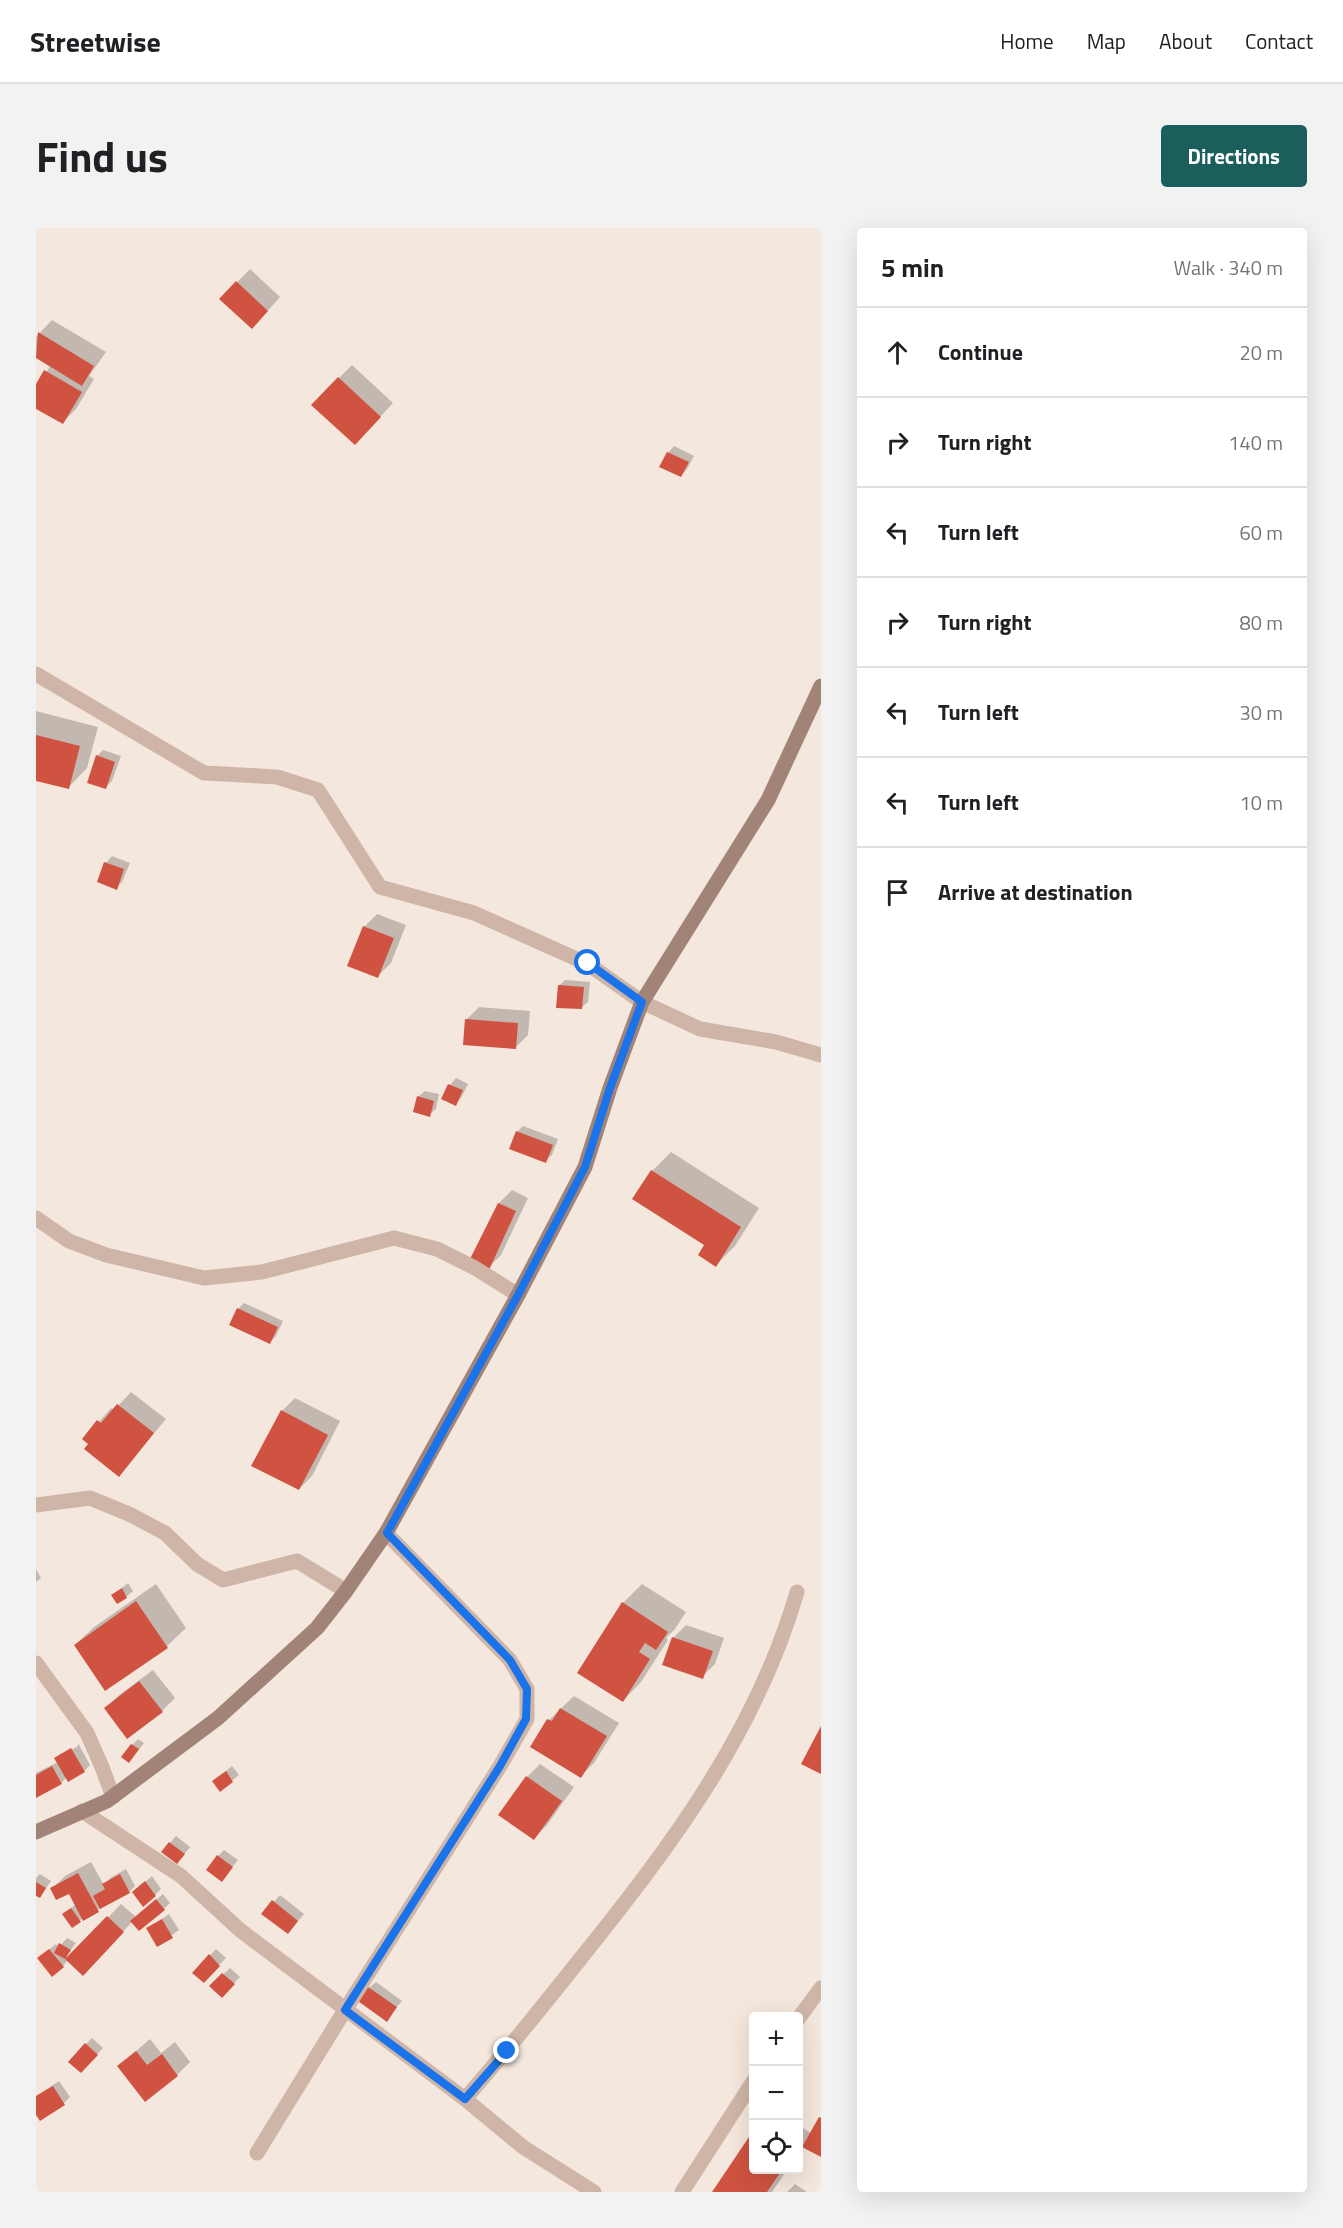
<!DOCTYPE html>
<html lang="en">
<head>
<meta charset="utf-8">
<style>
	body { margin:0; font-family:"Titillium Web",sans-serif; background:#f2f2f2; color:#202124 }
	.controls { position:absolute; right:18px; bottom:18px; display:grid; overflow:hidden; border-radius:6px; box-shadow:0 6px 24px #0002 }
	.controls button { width:54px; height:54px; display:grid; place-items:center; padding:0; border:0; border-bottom:2px solid #e0e0e0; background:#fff; color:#202124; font:30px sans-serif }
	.stop { position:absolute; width:18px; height:18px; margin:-14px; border:4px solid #1a73e8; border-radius:50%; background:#fff }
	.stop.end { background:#1a73e8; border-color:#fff; box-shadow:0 2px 6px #0008 }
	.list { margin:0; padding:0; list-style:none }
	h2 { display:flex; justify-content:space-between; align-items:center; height:78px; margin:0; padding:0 24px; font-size:26px }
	h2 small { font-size:20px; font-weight:400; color:#757577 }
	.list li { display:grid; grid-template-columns:39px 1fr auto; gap:18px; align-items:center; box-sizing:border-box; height:90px; padding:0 24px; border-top:2px solid #e0e0e0 }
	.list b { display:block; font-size:22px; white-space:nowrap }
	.list em { font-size:20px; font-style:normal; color:#757577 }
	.icon { flex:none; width:33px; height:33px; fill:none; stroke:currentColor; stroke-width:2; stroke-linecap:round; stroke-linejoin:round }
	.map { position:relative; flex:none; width:785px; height:1964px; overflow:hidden; border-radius:6px }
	header { display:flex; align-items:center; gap:36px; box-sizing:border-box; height:84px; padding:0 30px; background:#fff; border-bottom:2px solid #e0e0e0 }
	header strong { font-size:28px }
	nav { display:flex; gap:33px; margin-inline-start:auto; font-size:21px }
	.intro { display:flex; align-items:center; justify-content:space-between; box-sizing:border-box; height:144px; padding:0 36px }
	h1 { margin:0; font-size:42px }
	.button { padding:15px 27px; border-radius:6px; background:#1a5f5c; color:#fff; font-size:21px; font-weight:700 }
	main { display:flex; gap:36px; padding:0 36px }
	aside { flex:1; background:#fff; border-radius:6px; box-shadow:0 6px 24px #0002 }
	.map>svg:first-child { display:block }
	.shadow { fill:#0003 }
	.building { fill:#cf5340 }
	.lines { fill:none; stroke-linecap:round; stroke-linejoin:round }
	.lane { stroke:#ceb5a7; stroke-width:15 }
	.street { stroke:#ceb5a7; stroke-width:15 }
	.secondary { stroke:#a28378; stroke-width:15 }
	.route { stroke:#1a73e8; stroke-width:8 }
</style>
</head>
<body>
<header>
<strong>Streetwise</strong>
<nav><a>Home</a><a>Map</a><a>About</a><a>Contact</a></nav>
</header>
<div class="intro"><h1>Find us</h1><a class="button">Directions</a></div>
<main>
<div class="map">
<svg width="785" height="1964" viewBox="0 0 785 1964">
	<rect width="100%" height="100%" fill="#f4e7dd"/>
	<g class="shadow">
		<polygon points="214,41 244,69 229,86 185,71"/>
		<polygon points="16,92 70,124 53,148 58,151 40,181 27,194 0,179 0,159 15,137 0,128 0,109"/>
		<polygon points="316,137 357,175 332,202 303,150"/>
		<polygon points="638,218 658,228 651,241 645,248 632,225"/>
		<polygon points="0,483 62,499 51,540 33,559 0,551"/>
		<polygon points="67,522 85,528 76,553 70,559 61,528"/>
		<polygon points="76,628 94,635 86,654 80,660 70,635"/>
		<polygon points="341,686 370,697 355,735 342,748 328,699"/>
		<polygon points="529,752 554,754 552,774 545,780 523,758"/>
		<polygon points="443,779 494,783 492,807 479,820 430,792"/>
		<polygon points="420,850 432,856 425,870 419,876 414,857"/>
		<polygon points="389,863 403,866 400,881 393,887 382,869"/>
		<polygon points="487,898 522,911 516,927 509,933 481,904"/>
		<polygon points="635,924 723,980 699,1018 680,1037 670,1016 598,970 616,943"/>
		<polygon points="476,962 492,970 465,1027 452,1040 463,975"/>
		<polygon points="208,1075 247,1093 240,1108 234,1114 202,1081"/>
		<polygon points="95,1164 130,1191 83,1247 48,1211 75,1180 78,1182"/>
		<polygon points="259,1170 304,1193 276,1248 263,1261 246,1183"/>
		<polygon points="0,1341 5,1350 0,1354"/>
		<polygon points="92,1355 97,1363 90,1369 77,1367"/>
		<polygon points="120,1356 150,1400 131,1418 39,1417 58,1399"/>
		<polygon points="606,1356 650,1384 639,1401 630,1410 632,1412 605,1454 587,1473 587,1375"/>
		<polygon points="650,1397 688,1410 679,1436 666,1449 637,1410"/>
		<polygon points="117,1442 139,1470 126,1483 70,1480 83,1467"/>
		<polygon points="538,1468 583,1495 558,1535 545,1548 513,1492"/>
		<polygon points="102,1511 108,1515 99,1527 96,1517"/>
		<polygon points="42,1515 54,1537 48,1543 31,1549 25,1555 0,1568 0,1545 22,1534 20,1530 25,1525 25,1528 42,1518"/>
		<polygon points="504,1536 538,1559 511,1597 498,1610 464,1586 491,1549"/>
		<polygon points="196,1538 203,1547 184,1562 178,1553"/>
		<polygon points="140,1608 154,1619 147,1628 127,1623"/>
		<polygon points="188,1622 202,1632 186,1652 182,1628"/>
		<polygon points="55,1634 68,1657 74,1650 90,1641 99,1658 93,1664 47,1690 36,1698 28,1686 40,1676 33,1664 16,1661 29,1648"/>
		<polygon points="4,1646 15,1653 4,1669 0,1666 0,1650"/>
		<polygon points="116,1648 125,1661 119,1667 104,1658"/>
		<polygon points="127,1666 134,1675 128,1681 97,1693 59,1733 32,1732 27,1738 10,1724 20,1716 23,1719 31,1710 40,1715 30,1728 32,1731 85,1676 100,1689"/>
		<polygon points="244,1667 268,1686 258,1698 227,1686"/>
		<polygon points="133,1686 143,1702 122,1717 112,1701"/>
		<polygon points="180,1721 190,1730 168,1753 158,1745"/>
		<polygon points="194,1740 204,1749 186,1768 175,1758"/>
		<polygon points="340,1754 366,1773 350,1792 333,1760"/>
		<polygon points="56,1810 67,1820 51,1837 50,1816"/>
		<polygon points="114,1811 125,1825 139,1814 154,1834 141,1847 109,1872 83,1838"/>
		<polygon points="23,1853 34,1869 28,1875 0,1884 0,1868"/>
		<polygon points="785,1889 785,1927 767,1917 762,1924 762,1897 775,1905"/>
		<polygon points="718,1905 718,1942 751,1942 736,1964 678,1964"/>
		<polygon points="759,1956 771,1964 751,1964"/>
	</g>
	<g class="building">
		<polygon points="200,53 232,83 216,101 183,71"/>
		<polygon points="2,104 58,138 46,158 0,130"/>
		<polygon points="8,142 46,164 27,196 0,181 0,156"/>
		<polygon points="302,149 345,189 319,217 275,177"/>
		<polygon points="631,224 653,234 645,249 623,239"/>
		<polygon points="0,507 44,518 33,561 0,553"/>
		<polygon points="60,527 79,534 70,561 51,555"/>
		<polygon points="68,634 88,641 81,662 61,654"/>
		<polygon points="327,698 358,710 342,750 311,738"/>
		<polygon points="522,757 548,759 546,781 520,780"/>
		<polygon points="429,791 482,795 480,821 427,817"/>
		<polygon points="412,856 427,862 420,878 405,871"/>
		<polygon points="381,868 398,873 394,889 377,884"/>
		<polygon points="480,903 517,917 510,935 473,921"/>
		<polygon points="615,942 705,999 680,1039 662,1027 668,1017 596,971"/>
		<polygon points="462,975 480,983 453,1042 433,1033"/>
		<polygon points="201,1080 242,1099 234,1116 193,1097"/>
		<polygon points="81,1176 118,1205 83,1249 48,1221 52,1216 46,1211 61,1192 65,1195"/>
		<polygon points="245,1182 292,1207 263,1262 215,1238"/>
		<polygon points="86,1360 91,1370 81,1376 75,1367"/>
		<polygon points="100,1373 132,1420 69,1463 38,1417"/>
		<polygon points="586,1374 632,1404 620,1422 609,1415 603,1424 614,1431 587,1474 541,1445"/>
		<polygon points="636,1409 677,1423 667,1451 626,1437"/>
		<polygon points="103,1453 127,1484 91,1511 68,1480"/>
		<polygon points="524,1480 571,1508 545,1550 494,1519 511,1491 516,1493"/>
		<polygon points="785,1498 785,1546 765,1536"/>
		<polygon points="95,1516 103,1521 93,1535 85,1529"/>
		<polygon points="35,1520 49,1544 32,1554 18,1530"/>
		<polygon points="16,1538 26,1556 0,1570 0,1547"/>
		<polygon points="190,1543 197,1554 184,1564 176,1553"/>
		<polygon points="490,1548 526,1573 498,1612 462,1587"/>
		<polygon points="133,1614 149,1626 141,1636 125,1624"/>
		<polygon points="181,1627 197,1639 186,1654 170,1642"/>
		<polygon points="42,1645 63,1684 47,1693 33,1666 20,1672 14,1660"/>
		<polygon points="84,1646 94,1665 64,1681 57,1668 69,1661 66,1656"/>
		<polygon points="109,1653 120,1668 107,1679 96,1664"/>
		<polygon points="0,1654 10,1660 4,1670 0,1668"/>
		<polygon points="120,1671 129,1682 103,1703 94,1693"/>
		<polygon points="236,1672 262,1693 252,1706 225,1686"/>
		<polygon points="35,1680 45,1694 36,1700 26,1686"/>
		<polygon points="71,1688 88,1704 47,1748 29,1731"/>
		<polygon points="126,1691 137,1710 121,1719 110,1700"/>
		<polygon points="23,1715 35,1722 29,1731 18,1725"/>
		<polygon points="13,1721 28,1739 16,1749 1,1730"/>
		<polygon points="173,1726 184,1738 168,1755 156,1745"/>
		<polygon points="186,1745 199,1756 186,1770 173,1758"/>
		<polygon points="332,1759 361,1779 351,1794 322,1773"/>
		<polygon points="49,1815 62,1827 45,1845 32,1834"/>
		<polygon points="100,1823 111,1837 126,1826 142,1848 109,1874 81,1838"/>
		<polygon points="17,1858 29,1877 4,1893 0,1887 0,1868"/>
		<polygon points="783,1889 785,1890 785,1929 766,1919"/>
		<polygon points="717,1903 717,1941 746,1942 731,1964 676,1964"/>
	</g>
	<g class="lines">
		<polyline class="lane" points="221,1925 309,1782"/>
		<g class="street">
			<polyline points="0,446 168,545 241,549 282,562 344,659 438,685 552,736 606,774 664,801 740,814 785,827"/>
			<polyline points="0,990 33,1013 70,1027 168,1050 226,1044 358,1010 401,1021 439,1040 482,1067"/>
			<polyline points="0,1277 54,1270 93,1286 129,1305 161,1336 187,1352 261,1333 310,1363"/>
			<polyline points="0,1435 51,1505 66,1539 77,1569"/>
			<polyline points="46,1583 145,1648 204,1702 429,1871 487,1919 558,1964"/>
			<polyline points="309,1782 464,1538 491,1491 491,1461 474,1432 350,1305"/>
			<polyline points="762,1791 785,1760"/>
			<path d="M429,1871C469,1825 507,1778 545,1730C635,1618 720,1505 761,1364"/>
			<polyline points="646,1964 718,1852"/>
		</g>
		<polyline class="secondary" points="0,1604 71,1573 182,1490 281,1400 310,1363 350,1305 482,1067 549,939 574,860 606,774 732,572 785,458"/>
	</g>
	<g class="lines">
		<polyline class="route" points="471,1823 429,1871 309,1782 464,1538 490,1491 491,1461 474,1432 351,1305 482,1067 549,939 574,860 606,774 552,735"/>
	</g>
</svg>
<div class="controls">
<button>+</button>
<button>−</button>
<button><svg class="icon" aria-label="locate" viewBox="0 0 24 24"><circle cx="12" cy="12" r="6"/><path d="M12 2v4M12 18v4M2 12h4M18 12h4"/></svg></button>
</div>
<div class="stop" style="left:552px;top:735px"></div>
<div class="stop end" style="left:471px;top:1823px"></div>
</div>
<aside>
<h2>5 min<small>Walk · 340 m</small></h2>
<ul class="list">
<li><svg class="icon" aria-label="ahead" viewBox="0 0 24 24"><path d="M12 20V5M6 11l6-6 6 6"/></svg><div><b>Continue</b></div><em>20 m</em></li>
<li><svg class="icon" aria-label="right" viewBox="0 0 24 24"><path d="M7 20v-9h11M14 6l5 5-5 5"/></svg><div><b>Turn right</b></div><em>140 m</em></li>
<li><svg class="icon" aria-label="left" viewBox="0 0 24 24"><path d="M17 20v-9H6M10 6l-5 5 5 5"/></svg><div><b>Turn left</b></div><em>60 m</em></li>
<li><svg class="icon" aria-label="right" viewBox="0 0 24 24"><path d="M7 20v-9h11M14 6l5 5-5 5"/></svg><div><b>Turn right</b></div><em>80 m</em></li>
<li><svg class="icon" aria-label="left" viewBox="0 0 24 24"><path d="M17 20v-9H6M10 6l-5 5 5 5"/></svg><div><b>Turn left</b></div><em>30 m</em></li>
<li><svg class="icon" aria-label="left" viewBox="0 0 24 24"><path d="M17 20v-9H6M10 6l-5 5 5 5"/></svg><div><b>Turn left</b></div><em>10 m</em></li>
<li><svg class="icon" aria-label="arrive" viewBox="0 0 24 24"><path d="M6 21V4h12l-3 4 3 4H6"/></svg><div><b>Arrive at destination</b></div></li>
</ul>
</aside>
</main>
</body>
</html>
